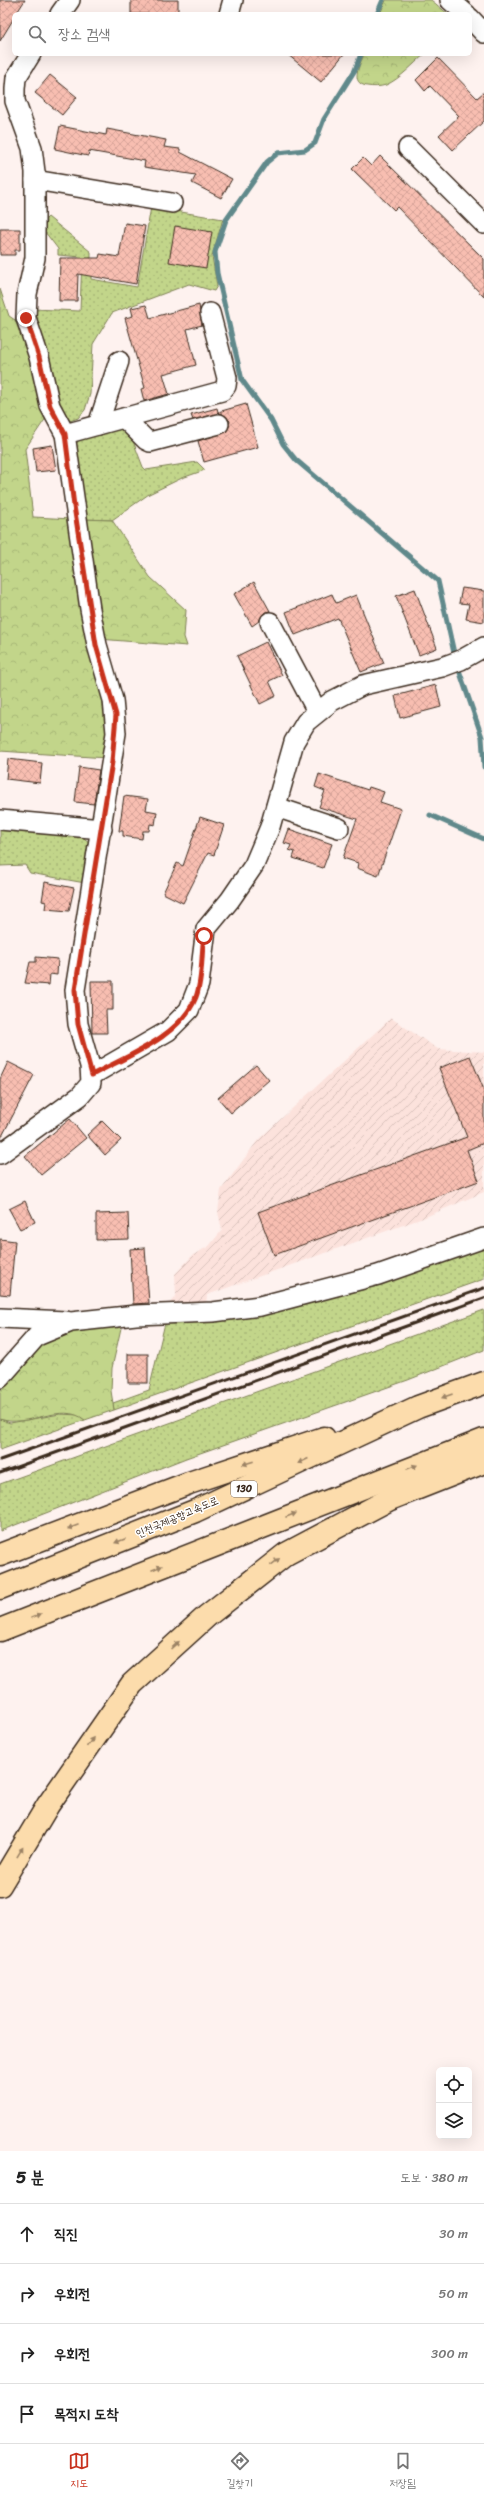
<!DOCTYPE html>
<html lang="ko">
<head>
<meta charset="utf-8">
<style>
	body { margin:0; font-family:Sriracha,"Poor Story",sans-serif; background:#f2f2f2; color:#222 }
	.controls { position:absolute; right:12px; bottom:12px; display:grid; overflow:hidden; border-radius:6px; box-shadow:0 4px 16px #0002 }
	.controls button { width:36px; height:36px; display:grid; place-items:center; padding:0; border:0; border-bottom:1px solid #e0e0e0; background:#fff; color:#222; font:20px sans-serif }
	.stop { position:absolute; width:12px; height:12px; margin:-9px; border:3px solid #c8321e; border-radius:50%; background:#fff }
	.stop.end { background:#c8321e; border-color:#fff; box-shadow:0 1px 4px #0008 }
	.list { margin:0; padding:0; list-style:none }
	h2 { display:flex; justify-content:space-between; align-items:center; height:52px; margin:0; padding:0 16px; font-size:17px }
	h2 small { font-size:13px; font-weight:400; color:#767676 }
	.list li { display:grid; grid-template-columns:26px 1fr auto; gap:12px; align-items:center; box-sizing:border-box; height:60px; padding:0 16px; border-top:1px solid #e0e0e0 }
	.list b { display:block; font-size:15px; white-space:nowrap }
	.list em { font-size:13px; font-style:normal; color:#767676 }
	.icon { flex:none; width:22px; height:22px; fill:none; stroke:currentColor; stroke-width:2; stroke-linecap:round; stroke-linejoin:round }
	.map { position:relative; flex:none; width:484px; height:2151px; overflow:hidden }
	.search { position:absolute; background:#fff; box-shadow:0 4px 16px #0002; left:12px; right:12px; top:12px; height:44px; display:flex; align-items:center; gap:10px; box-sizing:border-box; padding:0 14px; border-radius:6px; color:#767676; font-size:15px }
	.sheet { height:292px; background:#fff }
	nav { display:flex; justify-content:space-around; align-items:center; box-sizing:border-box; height:56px; border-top:1px solid #e0e0e0; background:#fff; font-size:11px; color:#767676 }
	nav a { display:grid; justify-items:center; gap:2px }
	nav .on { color:#c8321e }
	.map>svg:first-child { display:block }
	.industrial { fill:url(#industrial-furrows) }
	.green { fill:url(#green-dots); stroke:#7e8054 }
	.forest { fill:url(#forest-crowns); stroke:#7e8054 }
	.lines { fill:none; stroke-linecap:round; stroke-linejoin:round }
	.stream { stroke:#60898b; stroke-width:5 }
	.building { fill:url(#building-cross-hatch); stroke:#3b2a1e }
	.minor-casing { stroke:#3b2a1e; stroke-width:22 }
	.highway-casing { stroke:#3b2a1e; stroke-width:25 }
	.minor { stroke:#fff; stroke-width:19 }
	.highway { stroke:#fcdcac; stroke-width:22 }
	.rail { stroke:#3b2a1e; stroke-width:3 }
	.oneway { fill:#9c8365 }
	.route { stroke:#c8321e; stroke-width:5 }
	.labels { text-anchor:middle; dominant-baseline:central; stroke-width:3; stroke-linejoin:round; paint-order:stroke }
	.shield { fill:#fff; stroke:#766a62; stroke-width:1 }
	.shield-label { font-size:10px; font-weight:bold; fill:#3b2a1e }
	.street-label { font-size:11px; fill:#3b2a1e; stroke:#fff }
</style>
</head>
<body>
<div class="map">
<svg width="484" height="2151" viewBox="0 0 484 2151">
	<defs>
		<pattern id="industrial-furrows" width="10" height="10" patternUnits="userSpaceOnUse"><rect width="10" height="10" fill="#fce2dc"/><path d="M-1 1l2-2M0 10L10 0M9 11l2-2" fill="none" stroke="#d9c2bc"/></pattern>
		<pattern id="green-dots" width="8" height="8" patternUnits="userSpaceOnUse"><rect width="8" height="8" fill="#c2d58a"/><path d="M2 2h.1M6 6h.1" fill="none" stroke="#a8b777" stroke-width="1.8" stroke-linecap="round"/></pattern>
		<pattern id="forest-crowns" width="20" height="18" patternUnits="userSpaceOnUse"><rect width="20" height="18" fill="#c2d58a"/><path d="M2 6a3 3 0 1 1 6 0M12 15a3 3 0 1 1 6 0" fill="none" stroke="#a8b777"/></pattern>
		<pattern id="building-cross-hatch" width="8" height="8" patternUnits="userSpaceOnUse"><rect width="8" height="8" fill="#f8beb1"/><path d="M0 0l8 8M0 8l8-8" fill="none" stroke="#d6a398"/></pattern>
	</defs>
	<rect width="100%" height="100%" fill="#fef2ef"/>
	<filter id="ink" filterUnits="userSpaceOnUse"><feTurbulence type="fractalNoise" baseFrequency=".025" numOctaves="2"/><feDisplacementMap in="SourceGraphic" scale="8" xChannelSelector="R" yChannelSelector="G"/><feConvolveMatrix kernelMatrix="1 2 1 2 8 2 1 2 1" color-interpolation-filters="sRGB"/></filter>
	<g filter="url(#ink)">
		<polygon class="industrial" points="391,1018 438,1049 484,1052 484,1192 423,1218 207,1295 206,1305 165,1308 176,1296 175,1274 193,1255 209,1246 222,1230 218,1212 221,1190 258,1140"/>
		<g class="green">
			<polygon points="151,207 223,219 212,256 217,286 214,291 189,284 112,313 93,344 90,394 85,410 78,418 70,421 64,420 60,414 33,309 80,311 82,257 58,255 58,249 45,232 46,219 48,217 91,252 91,279 137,287"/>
			<polygon points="121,424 128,428 143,467 146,470 197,462 205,470 182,478 149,494 112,520 80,519 75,445 81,438"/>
			<polygon points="0,828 80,835 89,842 85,883 30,873 25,865 0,866"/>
			<polygon points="484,1245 484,1279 114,1410 113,1403 149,1390 165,1323"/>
			<polygon points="484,1310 484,1350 408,1380 186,1458 0,1531 0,1484"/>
			<polygon points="60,1414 79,1415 85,1420 0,1450 0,1419 10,1423"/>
		</g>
		<g class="forest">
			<polygon points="386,0 431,0 448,14 380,14"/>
			<path d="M364,54H425C413,64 400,79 386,85C380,87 373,87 367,86C349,83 360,65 364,54Z"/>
			<polygon points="0,289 9,316 24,326 48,415 25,449 33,517 72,519 109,703 107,758 0,751"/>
			<polygon points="80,519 112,520 150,577 186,610 184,637 187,646 99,639"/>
			<path d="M117,1323L121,1328L112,1368L111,1391L114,1410L85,1420C62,1401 26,1429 0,1419V1391L31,1353L57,1333Z"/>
		</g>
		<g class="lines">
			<g class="stream">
				<polyline points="377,14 383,0"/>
				<polyline points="361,54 355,70 324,119 315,143 305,150 278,153 267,162 226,220 215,252 217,273 242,380 271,420 283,444 296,460 438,581 454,653"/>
				<polyline points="459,670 482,737 484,767"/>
				<polyline points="430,815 484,839"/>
			</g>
		</g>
		<g class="building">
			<polygon points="0,0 25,0 16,14 14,14 14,18 0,41"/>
			<rect x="131" y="0" width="47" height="14"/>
			<polygon points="287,54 344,54 321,82"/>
			<polygon points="438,58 477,98 484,92 484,121 453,150 439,135 459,116 430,86 425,91 416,80"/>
			<polygon points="50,75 77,97 62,115 35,93"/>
			<polygon points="60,126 106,135 107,129 166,140 164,147 180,149 180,152 232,179 221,198 192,183 196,175 144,167 145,161 89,151 88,156 55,149"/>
			<polygon points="380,156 484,259 484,297 397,207 394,210 352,169 363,158 371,166"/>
			<polygon points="125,223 145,226 136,284 78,274 77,301 59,301 60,258 99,258 100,254 119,257"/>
			<polygon points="175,226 212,232 206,268 169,262"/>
			<polygon points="0,229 20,229 20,250 15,250 15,255 0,255"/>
			<polygon points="146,305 150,318 199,305 202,325 187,329 196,365 163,374 169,394 144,401 141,389 145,388 125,318 133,316 131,308"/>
			<polygon points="246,404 258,447 204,462 198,441 226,432 230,421 222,413 193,420 191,415 217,408 218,412"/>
			<polygon points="52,445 56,470 36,472 33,448"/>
			<polygon points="254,582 270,611 265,612 259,621 252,626 234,594"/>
			<polygon points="462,588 484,591 484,622 466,619 469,604 459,603"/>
			<polygon points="415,589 437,648 419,655 396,596"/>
			<polygon points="332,594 336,603 356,595 384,663 361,672 338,618 295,635 286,612"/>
			<polygon points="266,642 282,675 269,681 276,696 260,704 237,656"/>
			<polygon points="436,685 441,707 400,718 395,696"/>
			<polygon points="8,759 42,763 40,783 6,779"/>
			<polygon points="79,767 99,770 94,804 75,802"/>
			<polygon points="319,774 368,790 369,787 384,792 380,802 401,809 378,876 357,868 358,863 343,858 357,819 319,807 325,791 315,787"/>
			<polygon points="124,796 148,799 146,810 157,812 155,825 150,824 149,831 143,831 142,839 123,836 123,831 119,831"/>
			<polygon points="200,817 224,825 214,855 208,853 183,903 163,893 177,863 183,866"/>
			<polygon points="289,829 332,844 323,868 293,858 295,852 289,850 291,845 284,843"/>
			<polygon points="45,882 74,888 69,911 45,909 46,902 42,901"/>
			<polygon points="36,957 58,959 57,975 50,974 49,985 25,983 30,962 36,962"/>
			<polygon points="91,981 113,981 113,1010 106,1010 107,1033 92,1033"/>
			<polygon points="470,1056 484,1090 484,1143 467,1150 479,1181 274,1255 258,1212 467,1137 439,1068"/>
			<polygon points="8,1062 34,1075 0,1140 0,1079"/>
			<polygon points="256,1065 269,1080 231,1113 218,1098"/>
			<polygon points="70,1119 86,1138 41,1175 25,1156"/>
			<polygon points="102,1121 121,1140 105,1155 87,1135"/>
			<polygon points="25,1201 35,1222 20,1229 9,1209"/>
			<polygon points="128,1213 129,1239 96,1240 96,1214"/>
			<polygon points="0,1239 15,1241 10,1295 0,1294"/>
			<polygon points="145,1248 149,1303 133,1304 130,1249"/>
			<rect x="128" y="1354" width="20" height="29"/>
		</g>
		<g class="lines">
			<g class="minor-casing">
				<g id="minor">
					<polyline points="450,0 466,14"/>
					<polyline points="60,14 70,0"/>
					<polyline points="229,14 233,0"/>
					<polyline points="470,18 484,33"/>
					<polyline points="408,148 484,224"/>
					<polyline points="35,180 172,203"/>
					<polyline points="124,418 146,440 150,442 219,424"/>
					<polyline points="98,425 119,361"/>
					<polyline points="65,434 222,391 226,386 227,378 210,313"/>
					<polyline points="270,622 317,711"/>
					<polyline points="276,807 339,828"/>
					<polyline points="0,820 102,829"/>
					<polyline points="92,1075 168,1031 189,1010 199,984 206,929 230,900 254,865 270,827 294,742 306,722 332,701 363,685 442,667 461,660 484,647"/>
					<polyline points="0,1154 80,1096 91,1083 90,1066 78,1024 75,990 116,733 113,700 97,645 90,609 65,434 50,406 39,357 26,318 27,294 35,258 35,172 32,148 15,101 15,89 16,78 31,54"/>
					<polyline points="0,1318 66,1321"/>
					<polyline points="0,1378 37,1336 71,1322 136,1315 213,1312 260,1306 378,1275 484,1238"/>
				</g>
			</g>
			<g class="highway-casing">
				<g id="highway">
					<polyline points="0,1555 189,1483 324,1438"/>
					<polyline points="0,1588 195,1511 418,1407 484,1383"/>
					<polyline points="0,1630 484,1440"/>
					<polyline points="0,1885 48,1805 132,1684 207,1616 286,1554 390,1499 484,1462"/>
				</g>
			</g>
			<use href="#minor" class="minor"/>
			<use href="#highway" class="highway"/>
			<g class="rail">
				<polyline points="0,1460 484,1288"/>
				<polyline points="0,1473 484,1298"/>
			</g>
		</g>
		<defs><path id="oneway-solid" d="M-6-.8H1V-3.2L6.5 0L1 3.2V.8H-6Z"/></defs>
		<g class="oneway">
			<use href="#oneway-solid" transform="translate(447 1396) rotate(160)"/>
			<use href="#oneway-solid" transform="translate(303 1461) rotate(155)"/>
			<use href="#oneway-solid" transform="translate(248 1463) rotate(162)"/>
			<use href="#oneway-solid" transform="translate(412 1467) rotate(-21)"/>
			<use href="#oneway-solid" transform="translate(291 1515) rotate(-21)"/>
			<use href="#oneway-solid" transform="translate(73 1527) rotate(159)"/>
			<use href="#oneway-solid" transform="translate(120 1541) rotate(159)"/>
			<use href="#oneway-solid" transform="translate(275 1562) rotate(-38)"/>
			<use href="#oneway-solid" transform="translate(157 1568) rotate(-22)"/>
			<use href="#oneway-solid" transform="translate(36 1616) rotate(-22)"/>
			<use href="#oneway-solid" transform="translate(175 1645) rotate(-42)"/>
			<use href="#oneway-solid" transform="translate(90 1742) rotate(-54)"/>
			<use href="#oneway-solid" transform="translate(20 1852) rotate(-59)"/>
		</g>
	</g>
	<g class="lines" filter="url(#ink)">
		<path class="route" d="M26,318L39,357L50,406L65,434L74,506L96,645L116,715L112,762L75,990L78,1024L92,1075C127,1056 180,1037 196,997C203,978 201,956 204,936"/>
	</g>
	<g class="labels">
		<rect class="shield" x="231" y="1481" width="26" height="16" rx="3"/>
		<g class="shield-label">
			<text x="244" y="1489">130</text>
		</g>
		<g class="street-label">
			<text transform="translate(177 1517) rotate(-23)">인천국제공항고속도로</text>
		</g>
	</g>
</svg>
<div class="controls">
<button><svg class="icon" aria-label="locate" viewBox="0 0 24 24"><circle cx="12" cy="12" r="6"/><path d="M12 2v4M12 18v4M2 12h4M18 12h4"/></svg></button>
<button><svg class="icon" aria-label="layers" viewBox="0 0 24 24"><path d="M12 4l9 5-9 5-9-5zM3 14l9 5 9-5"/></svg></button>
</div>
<div class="stop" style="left:204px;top:936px"></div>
<div class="stop end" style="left:26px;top:318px"></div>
<div class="search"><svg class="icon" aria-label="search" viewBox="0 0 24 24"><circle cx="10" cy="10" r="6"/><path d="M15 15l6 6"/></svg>장소 검색</div>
</div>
<section class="sheet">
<h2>5 분<small>도보 · 380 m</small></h2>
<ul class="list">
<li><svg class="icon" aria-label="ahead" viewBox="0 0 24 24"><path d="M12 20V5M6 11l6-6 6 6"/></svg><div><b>직진</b></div><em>30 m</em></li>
<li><svg class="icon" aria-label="right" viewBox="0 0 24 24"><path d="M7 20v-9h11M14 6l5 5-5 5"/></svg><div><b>우회전</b></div><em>50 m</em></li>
<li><svg class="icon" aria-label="right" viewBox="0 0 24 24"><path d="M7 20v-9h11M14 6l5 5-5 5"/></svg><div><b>우회전</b></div><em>300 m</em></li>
<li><svg class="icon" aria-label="arrive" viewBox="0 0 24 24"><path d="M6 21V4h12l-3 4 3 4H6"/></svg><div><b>목적지 도착</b></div></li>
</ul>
</section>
<nav>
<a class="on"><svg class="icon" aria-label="map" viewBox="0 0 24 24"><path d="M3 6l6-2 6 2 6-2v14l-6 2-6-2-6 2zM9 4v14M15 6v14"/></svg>지도</a>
<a><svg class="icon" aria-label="directions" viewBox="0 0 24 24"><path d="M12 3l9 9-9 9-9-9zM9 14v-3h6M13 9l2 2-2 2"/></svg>길찾기</a>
<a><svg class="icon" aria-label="saved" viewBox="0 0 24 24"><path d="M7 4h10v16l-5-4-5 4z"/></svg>저장됨</a>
</nav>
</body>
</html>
